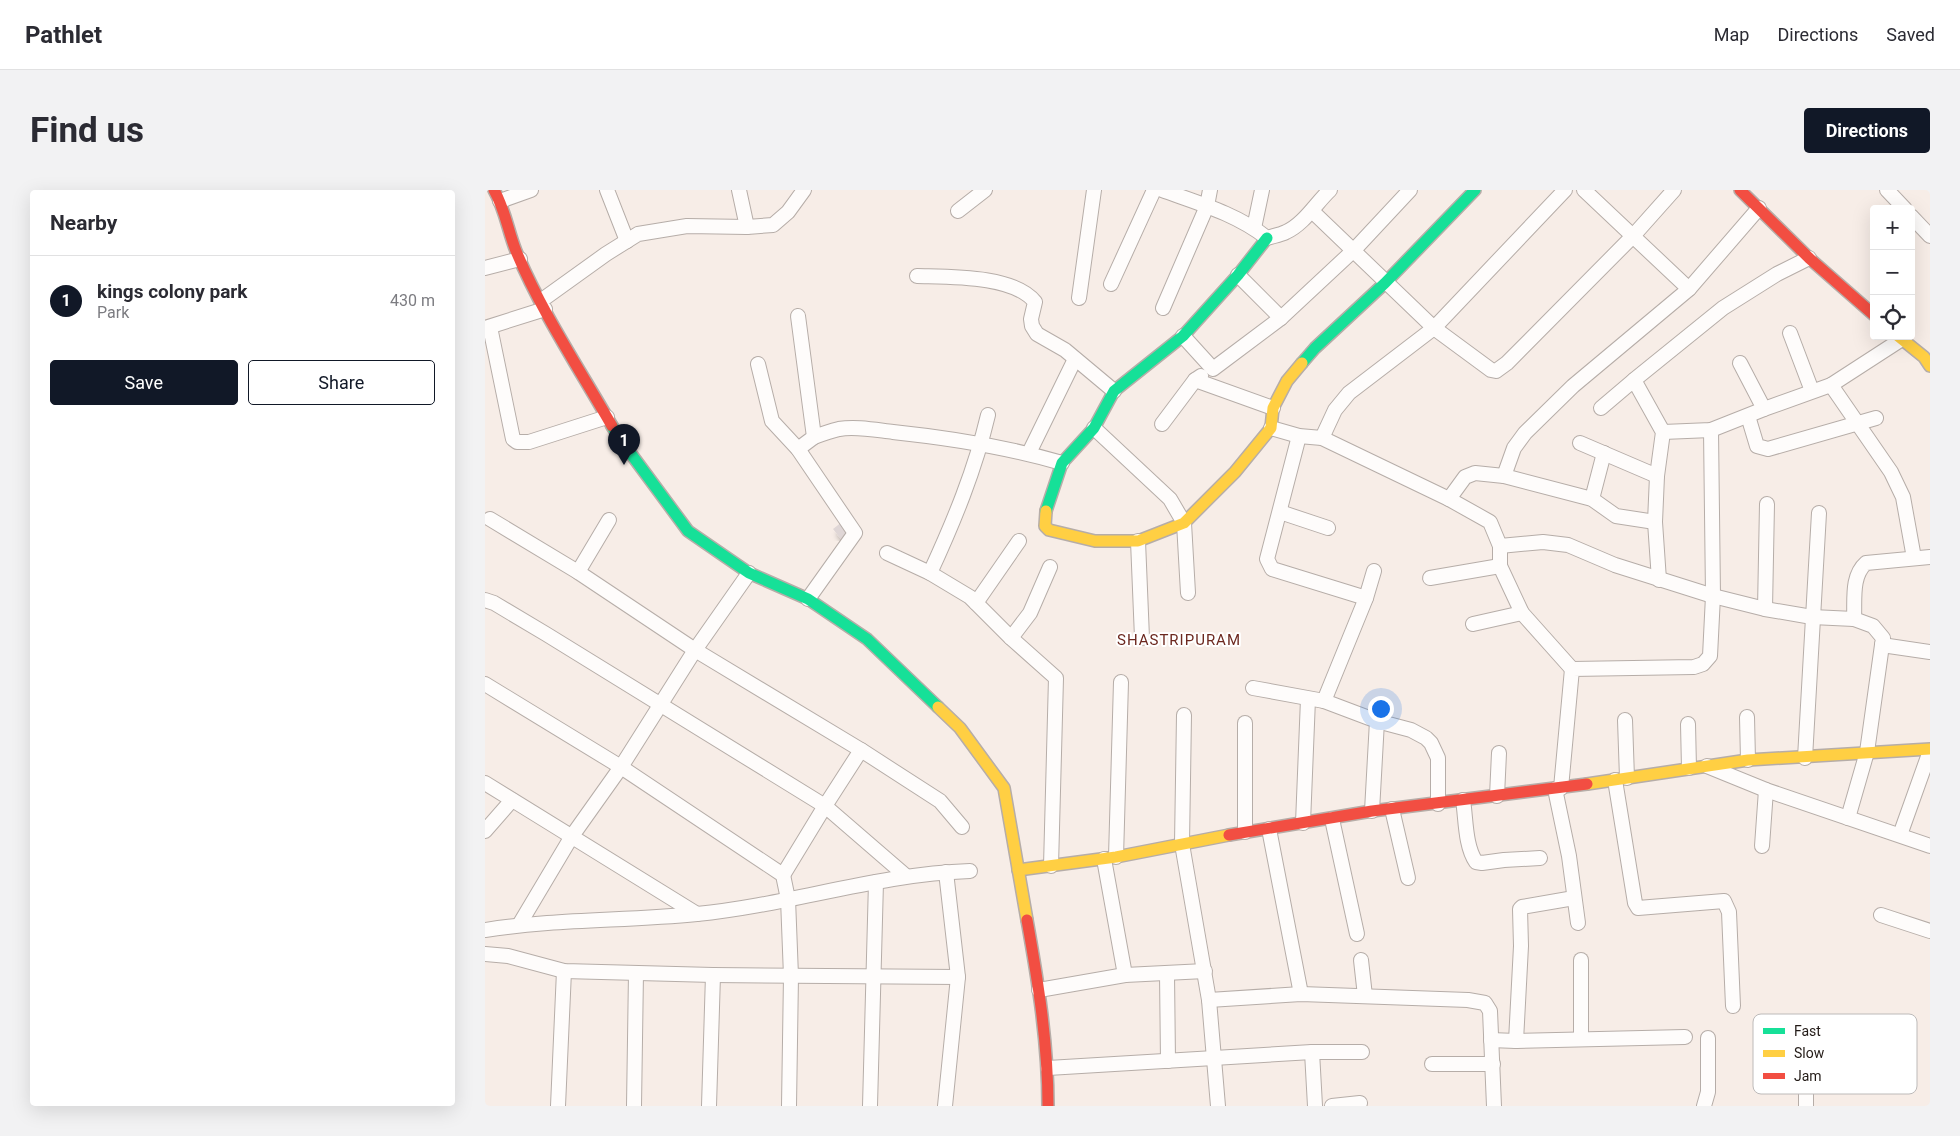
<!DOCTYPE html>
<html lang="en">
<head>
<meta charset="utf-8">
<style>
	body { margin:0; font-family:Roboto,sans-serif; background:#f2f2f3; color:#2b2b33 }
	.controls { position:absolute; right:15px; top:15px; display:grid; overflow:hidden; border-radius:5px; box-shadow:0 5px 20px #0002 }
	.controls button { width:45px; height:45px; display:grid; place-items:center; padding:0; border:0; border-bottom:1px solid #e1e1e2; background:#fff; color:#2b2b33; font:25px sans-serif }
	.you { position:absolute; left:895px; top:518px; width:18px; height:18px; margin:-12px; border:4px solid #fff; border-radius:50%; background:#1a73e8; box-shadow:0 0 0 8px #1a73e833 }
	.badge { display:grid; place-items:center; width:32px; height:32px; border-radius:50%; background:#111827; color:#fff; font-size:16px; font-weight:700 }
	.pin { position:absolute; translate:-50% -41px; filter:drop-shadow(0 1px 2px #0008) }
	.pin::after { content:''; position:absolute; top:26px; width:18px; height:15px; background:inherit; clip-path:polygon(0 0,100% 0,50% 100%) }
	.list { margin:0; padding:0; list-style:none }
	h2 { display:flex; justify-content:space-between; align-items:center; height:65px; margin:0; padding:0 20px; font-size:21px }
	h2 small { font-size:16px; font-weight:400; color:#7c7c81 }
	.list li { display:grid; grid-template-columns:32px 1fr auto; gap:15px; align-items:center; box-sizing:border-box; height:90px; padding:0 20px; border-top:1px solid #e1e1e2 }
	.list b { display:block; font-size:19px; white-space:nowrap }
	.list p { margin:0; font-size:16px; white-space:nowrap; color:#7c7c81 }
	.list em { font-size:16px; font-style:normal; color:#7c7c81 }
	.actions { display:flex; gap:10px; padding:15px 20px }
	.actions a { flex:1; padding:11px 0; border:1px solid #111827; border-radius:5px; text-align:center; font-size:18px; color:#111827 }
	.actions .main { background:#111827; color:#fff }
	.icon { flex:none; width:28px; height:28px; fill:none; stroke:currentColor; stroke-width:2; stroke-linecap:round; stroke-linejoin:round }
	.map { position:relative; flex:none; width:1445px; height:916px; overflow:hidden; border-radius:5px }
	header { display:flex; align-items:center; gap:30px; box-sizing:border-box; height:70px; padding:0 25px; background:#fff; border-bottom:1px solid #e1e1e2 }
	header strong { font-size:24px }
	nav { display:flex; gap:28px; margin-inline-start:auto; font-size:18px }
	.intro { display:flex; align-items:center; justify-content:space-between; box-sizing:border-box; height:120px; padding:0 30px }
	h1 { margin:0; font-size:35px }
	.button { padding:12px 22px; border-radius:5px; background:#111827; color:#fff; font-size:18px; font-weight:700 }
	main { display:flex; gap:30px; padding:0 30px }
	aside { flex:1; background:#fff; border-radius:5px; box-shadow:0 5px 20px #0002 }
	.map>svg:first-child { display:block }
	.building { fill:#dfd6d6; filter:url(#shadow) }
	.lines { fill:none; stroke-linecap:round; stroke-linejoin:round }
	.street-casing { stroke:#b6ada8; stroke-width:16 }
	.fast-casing { stroke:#b6ada8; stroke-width:14 }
	.slow-casing { stroke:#b6ada8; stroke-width:14 }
	.jam-casing { stroke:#b6ada8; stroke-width:14 }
	.street { stroke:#fefcfb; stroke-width:14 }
	.fast { stroke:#16e098; stroke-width:11 }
	.slow { stroke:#ffcf43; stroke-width:11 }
	.jam { stroke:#f24e42; stroke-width:11 }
	.labels { text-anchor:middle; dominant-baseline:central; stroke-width:4; stroke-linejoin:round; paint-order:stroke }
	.neighbourhood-label { font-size:15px; letter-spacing:1px; fill:#6c281f; stroke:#fff }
	.key { fill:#fff; stroke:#bdbab9; stroke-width:1 }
	.key-label { font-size:14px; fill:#221a16 }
</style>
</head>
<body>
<header>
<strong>Pathlet</strong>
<nav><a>Map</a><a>Directions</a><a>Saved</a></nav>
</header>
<div class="intro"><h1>Find us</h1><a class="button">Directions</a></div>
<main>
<aside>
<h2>Nearby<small></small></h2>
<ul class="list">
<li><span class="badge">1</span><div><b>kings colony park</b><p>Park</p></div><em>430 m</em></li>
</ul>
<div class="actions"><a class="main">Save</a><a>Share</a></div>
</aside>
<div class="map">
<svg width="1445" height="916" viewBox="0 0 1445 916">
	<defs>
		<filter id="shadow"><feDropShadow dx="3" dy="5.5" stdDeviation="2.5" flood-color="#0004"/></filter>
	</defs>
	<rect width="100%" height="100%" fill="#f7ede7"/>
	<polygon class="building" points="357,332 366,343 356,349 348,339"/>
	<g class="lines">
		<g class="street-casing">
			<g id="street">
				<polyline points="122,0 142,51"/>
				<polyline points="254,0 262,37"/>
				<path d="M677,0C713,13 752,24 782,48C788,46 795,45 801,42C819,34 831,13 845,0"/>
				<polyline points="1099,0 1204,99"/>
				<polyline points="1402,0 1420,19"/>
				<polyline points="15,11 46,0"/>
				<polyline points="473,21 500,0"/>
				<polyline points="827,21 949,138 1006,180 1011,181 1022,173 1148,46 1189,0"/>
				<polyline points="1426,26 1445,46"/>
				<polyline points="769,38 777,0"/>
				<polyline points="0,78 35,69"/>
				<polyline points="753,85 796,128"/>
				<path d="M432,86C463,87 529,85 550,112L546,129L547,136L552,144L580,160L629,201"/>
				<polyline points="626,94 669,0"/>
				<polyline points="594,108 609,0"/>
				<polyline points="57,110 121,64 153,44 202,36 262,37 288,35 303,22 319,0"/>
				<polyline points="678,118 722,16 725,0"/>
				<polyline points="5,137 28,249 32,252 44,252 122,227"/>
				<polyline points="0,138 60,119"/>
				<polyline points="1305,143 1327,201"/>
				<polyline points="698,146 728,179 796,128 869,60 925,0"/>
				<polyline points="1255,173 1279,219"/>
				<polyline points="273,174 287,231 313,259 370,343 323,409"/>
				<polyline points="710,190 788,218"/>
				<polyline points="1149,190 1238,118 1292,84 1324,68"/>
				<polyline points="1346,195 1406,282 1418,307 1429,368"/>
				<polyline points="1116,218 1149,190 1178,242 1172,286 1170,332 1174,390"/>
				<polyline points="1263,226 1272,256 1283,259 1391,228"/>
				<polyline points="677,234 710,190 716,186"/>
				<polyline points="609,238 685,309 699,333 703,403"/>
				<polyline points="786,238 814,246 837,248 964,309 1005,332 1015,356 1015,376 1037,423 1087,479"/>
				<polyline points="1178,242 1226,240 1279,219 1346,195 1417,149"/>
				<polyline points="814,246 782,369 787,379 881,408 889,381"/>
				<path d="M329,247C337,244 346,241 354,239C371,236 391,240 408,242C465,248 522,257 577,273"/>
				<polyline points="837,248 850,220 864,203 949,138 1080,0"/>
				<polyline points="1095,253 1172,286"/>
				<polyline points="313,259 329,247 313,126"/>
				<polyline points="544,263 590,169"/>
				<polyline points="1019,286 1029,258 1040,243 1088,196 1204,99 1274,18"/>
				<polyline points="964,309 980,287 990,283 1019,286 1107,309 1131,326 1170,332"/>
				<polyline points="1107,309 1119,263"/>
				<polyline points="795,322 843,338"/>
				<polyline points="5,329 93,382 210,460 376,560 455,611 477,637"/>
				<polyline points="653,351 657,448"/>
				<polyline points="1015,356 1058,352 1083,355 1130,375 1228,406 1280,419 1327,427 1369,429 1388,436 1398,448 1397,455 1382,562 1363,628"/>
				<polyline points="402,363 445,383 485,407 526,448 571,488 566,676"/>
				<polyline points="93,382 124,330"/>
				<path d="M445,383C469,331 490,280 503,225"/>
				<polyline points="945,388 1015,376"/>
				<polyline points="0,410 9,413 61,444 340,616 421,686"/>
				<polyline points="491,413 534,351"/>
				<polyline points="1280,419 1282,314"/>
				<path d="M1369,429C1370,410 1366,386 1381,373L1445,367"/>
				<polyline points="988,434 1037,423"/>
				<polyline points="526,448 545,423 565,377"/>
				<polyline points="1397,455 1445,462"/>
				<polyline points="0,494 136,577 298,685 303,709 306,786 304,916"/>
				<polyline points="768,498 839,511 892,531 926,540 941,548 946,553 953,568 953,614"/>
				<polyline points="839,511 881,408"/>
				<polyline points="699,525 697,654 724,810 733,916"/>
				<polyline points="1262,527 1263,570"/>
				<polyline points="1140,530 1142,588"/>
				<polyline points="760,533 760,642"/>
				<polyline points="1203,534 1204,578"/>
				<polyline points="1320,568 1334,323"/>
				<polyline points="1222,576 1281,600 1445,656"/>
				<polyline points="1130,590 1150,713 1153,718 1239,711 1244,722 1248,816"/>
				<polyline points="0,593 212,724"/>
				<polyline points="1076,598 1087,479 1209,477 1218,474 1225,466 1228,406 1226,240"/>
				<polyline points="1070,599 1084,666 1093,733"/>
				<polyline points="1012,606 1014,563"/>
				<path d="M978,610C981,629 980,656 991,672L997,673L1019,670L1055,668"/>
				<polyline points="907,619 923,688"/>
				<polyline points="887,621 892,531"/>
				<polyline points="847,629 872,744"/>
				<polyline points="818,633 823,509"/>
				<polyline points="784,639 816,804"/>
				<polyline points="0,641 27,610"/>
				<polyline points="1415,645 1445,561"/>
				<polyline points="1277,656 1281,600"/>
				<polyline points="631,667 636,492"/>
				<polyline points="619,669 640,785"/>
				<polyline points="298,685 340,616 376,560"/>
				<polyline points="1396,725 1445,741"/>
				<polyline points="34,735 87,646 136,577 210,460 264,383"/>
				<path d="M0,740C70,729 141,731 212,724C304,715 392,684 485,681"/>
				<polyline points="0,764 23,766 79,781 228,785 473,787"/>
				<polyline points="876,770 880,806"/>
				<polyline points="1096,770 1096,849"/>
				<polyline points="682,784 683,871"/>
				<polyline points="554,800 640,785 720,781"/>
				<polyline points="724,810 816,804 983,810 1000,813 1005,821 1009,916"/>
				<polyline points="1006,850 1031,851 1200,847"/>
				<polyline points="1031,851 1036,756 1035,719 1037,717 1089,708"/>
				<polyline points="827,862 830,916"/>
				<polyline points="947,874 1008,874"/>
				<polyline points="563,878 827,862 877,862"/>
				<polyline points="73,916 79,781"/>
				<polyline points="149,916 151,783"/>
				<polyline points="224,916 228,785"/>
				<polyline points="385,916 391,692"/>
				<polyline points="460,916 473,787 461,682"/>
				<polyline points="847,916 875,913"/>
				<polyline points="1219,916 1223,902 1223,848"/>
				<polyline points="1321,916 1321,832"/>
			</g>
		</g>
		<g class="fast-casing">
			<g id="fast">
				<polyline points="817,173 830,158 900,93 990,0"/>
				<polyline points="127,236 135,249 203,341 264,383 323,409 382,449 453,517"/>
				<polyline points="561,321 577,273 609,238 629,201 698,146 753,85 782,48"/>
			</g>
		</g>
		<g class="slow-casing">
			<g id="slow">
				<polyline points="1413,146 1439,167 1445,176"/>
				<polyline points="561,321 560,336 564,340 610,351 653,351 699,333 750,282 786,238 788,218 802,191 817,173"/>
				<polyline points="453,517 475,538 519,598 542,730"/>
				<polyline points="1102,594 1263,570 1445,559"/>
				<polyline points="533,680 631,667 744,645"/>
			</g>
		</g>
		<g class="jam-casing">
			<g id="jam">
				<path d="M9,0C20,19 23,41 31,61C56,121 95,180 127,236"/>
				<polyline points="1255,0 1324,68 1389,125"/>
				<polyline points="744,645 887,621 1102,594"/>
				<path d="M542,730C553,791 563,853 563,916"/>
			</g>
		</g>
		<use href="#street" class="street"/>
		<use href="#fast" class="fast"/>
		<use href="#slow" class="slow"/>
		<use href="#jam" class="jam"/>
	</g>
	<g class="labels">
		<g class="neighbourhood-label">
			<text x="694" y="450">SHASTRIPURAM</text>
		</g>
	</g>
	<rect x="1268" y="824" width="164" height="80" rx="8" class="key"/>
	<rect x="1278" y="838" width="22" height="6" fill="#16e098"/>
	<rect x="1278" y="860" width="22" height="7" fill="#ffcf43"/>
	<rect x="1278" y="883" width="22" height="6" fill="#f24e42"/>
	<g class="key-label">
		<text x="1309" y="846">Fast</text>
		<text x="1309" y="868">Slow</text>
		<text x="1309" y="891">Jam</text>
	</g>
</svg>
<div class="controls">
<button>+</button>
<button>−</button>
<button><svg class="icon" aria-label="locate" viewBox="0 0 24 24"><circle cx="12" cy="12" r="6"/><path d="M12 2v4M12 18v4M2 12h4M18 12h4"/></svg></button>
</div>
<div class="you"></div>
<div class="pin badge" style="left:139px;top:275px">1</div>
</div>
</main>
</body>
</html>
